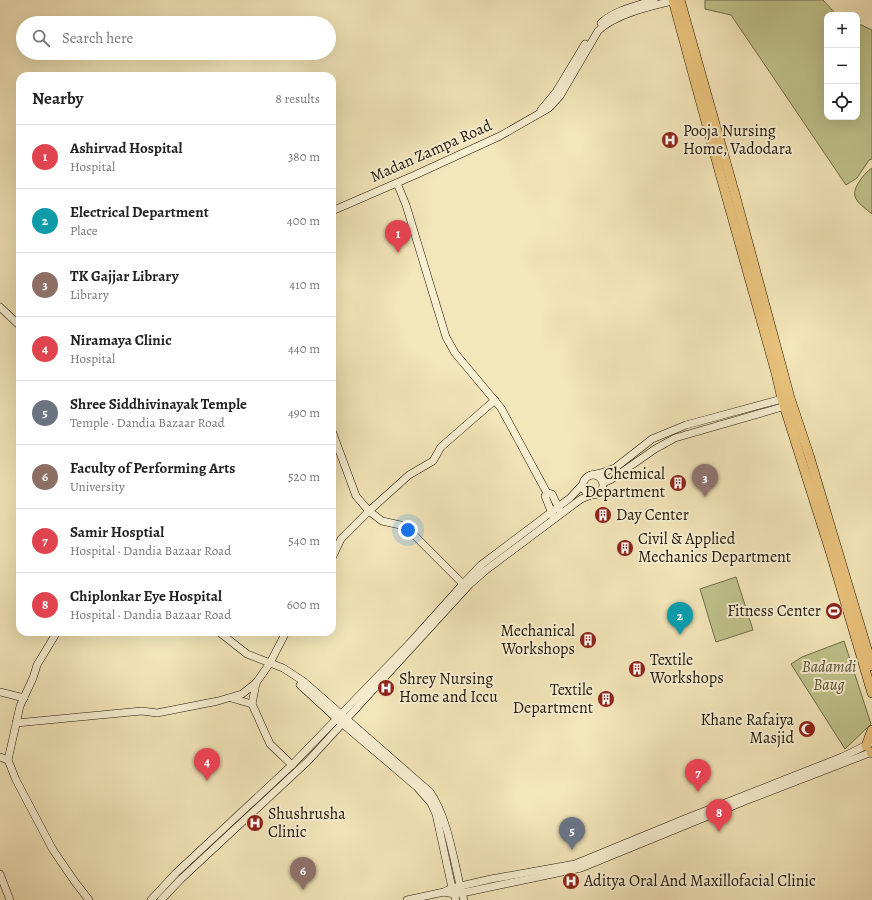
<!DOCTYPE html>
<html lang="en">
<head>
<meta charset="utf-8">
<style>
	body { margin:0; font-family:Alegreya,serif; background:#f6f6f6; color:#222 }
	.controls { position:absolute; right:12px; top:12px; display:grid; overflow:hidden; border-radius:8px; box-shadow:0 4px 16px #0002 }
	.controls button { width:36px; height:36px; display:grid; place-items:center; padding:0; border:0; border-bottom:1px solid #e0e0e0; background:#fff; color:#222; font:20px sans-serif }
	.you { position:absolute; left:408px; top:530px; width:14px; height:14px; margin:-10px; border:3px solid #fff; border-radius:50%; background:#1a73e8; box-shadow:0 0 0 6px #1a73e833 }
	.badge { display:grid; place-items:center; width:26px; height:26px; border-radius:50%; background:#8f2418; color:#fff; font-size:13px; font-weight:700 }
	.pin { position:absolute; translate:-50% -33px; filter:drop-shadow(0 1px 2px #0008) }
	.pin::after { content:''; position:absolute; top:21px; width:14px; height:12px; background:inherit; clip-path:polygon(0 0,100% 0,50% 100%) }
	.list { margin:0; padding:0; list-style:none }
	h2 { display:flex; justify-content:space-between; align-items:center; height:52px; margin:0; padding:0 16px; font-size:17px }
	h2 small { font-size:13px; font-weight:400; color:#767676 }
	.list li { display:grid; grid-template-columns:26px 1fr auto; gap:12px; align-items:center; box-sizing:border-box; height:64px; padding:0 16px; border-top:1px solid #e0e0e0 }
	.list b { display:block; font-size:15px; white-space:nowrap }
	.list p { margin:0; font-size:13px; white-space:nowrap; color:#767676 }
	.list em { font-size:13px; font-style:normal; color:#767676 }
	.icon { flex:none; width:22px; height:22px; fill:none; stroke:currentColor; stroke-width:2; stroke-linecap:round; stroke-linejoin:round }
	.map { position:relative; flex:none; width:872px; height:900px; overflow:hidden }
	.search { position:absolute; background:#fff; box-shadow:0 4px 16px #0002; left:16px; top:16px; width:320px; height:44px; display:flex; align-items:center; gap:10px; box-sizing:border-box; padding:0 14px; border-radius:22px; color:#767676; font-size:15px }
	.panel { position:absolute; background:#fff; box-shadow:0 4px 16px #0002; left:16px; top:72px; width:320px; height:564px; border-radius:12px }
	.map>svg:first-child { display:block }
	.green { fill:#c0c38c; stroke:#706c4a }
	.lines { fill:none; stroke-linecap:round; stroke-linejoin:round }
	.secondary-casing { stroke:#1f1408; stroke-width:8 }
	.highway-casing { stroke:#1f1408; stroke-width:10 }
	.secondary { stroke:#f7efd2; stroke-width:7 }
	.highway { stroke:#eac37d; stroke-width:9 }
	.labels { text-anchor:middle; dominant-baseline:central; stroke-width:4; stroke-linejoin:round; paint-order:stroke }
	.poi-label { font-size:16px; fill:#1f1408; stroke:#f7efd2; text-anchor:start }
	.street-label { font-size:16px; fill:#1f1408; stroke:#f7efd2 }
	.park-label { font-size:16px; font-style:italic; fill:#575136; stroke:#f7efd2 }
</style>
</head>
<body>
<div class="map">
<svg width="872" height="900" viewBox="0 0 872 900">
	<rect width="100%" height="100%" fill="#f3e6ba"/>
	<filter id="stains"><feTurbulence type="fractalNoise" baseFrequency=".005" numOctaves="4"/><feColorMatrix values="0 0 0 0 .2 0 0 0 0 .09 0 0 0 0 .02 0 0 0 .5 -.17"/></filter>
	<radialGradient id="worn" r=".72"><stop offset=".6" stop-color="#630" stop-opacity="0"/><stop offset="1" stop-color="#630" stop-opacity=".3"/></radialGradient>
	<g class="green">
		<polygon points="705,0 823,0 835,13 838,15 827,15 827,117 857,117 857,23 872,30 872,159 869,160 857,178 846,185 731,15 705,9"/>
		<path d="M872,168V214C860,204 848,198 859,182C862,177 867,171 872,168Z"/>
		<polygon points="736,577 753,630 716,642 700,589"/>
		<polygon points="844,641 871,724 845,749 791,664 802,657"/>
	</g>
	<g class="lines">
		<g class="secondary-casing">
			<g id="secondary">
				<path d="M601,23C615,10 636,6 654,0"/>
				<polyline points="541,110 556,92 585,44"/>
				<polyline points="397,183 406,205 446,337 455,353 501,408 547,493 545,496 553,516"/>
				<path d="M332,211L415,175L500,136L549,108L560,96L598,31C615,14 654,5 677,0"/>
				<polyline points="0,307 20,326"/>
				<polyline points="332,431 356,496 369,511 382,521 405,526 463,584"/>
				<circle cx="593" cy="485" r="10"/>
				<polyline points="591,475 601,473 615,468 652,439 686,425 786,398"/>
				<polyline points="603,483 612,479 655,449 675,438 789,405"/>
				<polyline points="547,493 552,494 560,511"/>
				<polyline points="332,558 341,539 369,511 409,475 433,461 441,447 495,400"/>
				<polyline points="57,632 37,665 33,678 20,706 8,760 16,780 53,850 75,882 89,900"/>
				<path d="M219,632L247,654L283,668L303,681L430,792C450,821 454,867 464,900"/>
				<polyline points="256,683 252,704 270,744 292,765"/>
				<polyline points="300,685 337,719 417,787 431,803 436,814 452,888 456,900"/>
				<polyline points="0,692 24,698"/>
				<polyline points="231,698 252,704"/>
				<polyline points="16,723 142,711 157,713 218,701 242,694 256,683 270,663 286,632"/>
				<polyline points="0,757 8,760"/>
				<polyline points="0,874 10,900"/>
				<polyline points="444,892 454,894 462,893 581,868 745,801 872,752"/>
				<polyline points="151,900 176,873 292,765 409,644 463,584 481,565 570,498 582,485"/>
				<polyline points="161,900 181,879 308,761 470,584 486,570 581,499 591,495"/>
				<polyline points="407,900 444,892 452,888 491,879 575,864 687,818 842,757 869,744"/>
			</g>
		</g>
		<g class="highway-casing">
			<g id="highway">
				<polyline points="673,0 721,177 776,373 782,399 831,554 872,693"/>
				<polyline points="680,0 734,191 790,398 809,455 872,666"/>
				<polyline points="866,746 872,730"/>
				<polyline points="871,752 872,753"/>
			</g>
		</g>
		<use href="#secondary" class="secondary"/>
		<use href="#highway" class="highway"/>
	</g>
	<defs>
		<g id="hospital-disc" transform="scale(0.9)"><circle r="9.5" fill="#8f2418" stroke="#f7efd2"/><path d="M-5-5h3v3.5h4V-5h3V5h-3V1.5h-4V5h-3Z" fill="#fff"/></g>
		<g id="building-disc" transform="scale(0.9)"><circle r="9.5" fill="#8f2418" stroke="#f7efd2"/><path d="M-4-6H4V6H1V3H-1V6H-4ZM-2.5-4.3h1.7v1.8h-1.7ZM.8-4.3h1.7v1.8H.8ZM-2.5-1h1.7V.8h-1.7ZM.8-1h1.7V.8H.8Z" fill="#fff"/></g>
		<g id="stadium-disc" transform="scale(0.9)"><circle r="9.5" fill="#8f2418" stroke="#f7efd2"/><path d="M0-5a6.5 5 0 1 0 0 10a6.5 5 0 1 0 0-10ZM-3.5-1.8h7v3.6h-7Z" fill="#fff"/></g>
		<g id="mosque-disc" transform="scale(0.9)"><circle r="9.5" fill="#8f2418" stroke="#f7efd2"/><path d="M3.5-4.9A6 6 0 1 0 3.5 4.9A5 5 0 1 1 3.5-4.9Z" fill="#fff"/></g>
	</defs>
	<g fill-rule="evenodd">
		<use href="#hospital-disc" x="670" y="140"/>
		<use href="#building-disc" x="678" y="483"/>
		<use href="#building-disc" x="603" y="515"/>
		<use href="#building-disc" x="625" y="548"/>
		<use href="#stadium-disc" x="834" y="611"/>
		<use href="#building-disc" x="588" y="640"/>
		<use href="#building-disc" x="637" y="669"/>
		<use href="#hospital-disc" x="386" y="688"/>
		<use href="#building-disc" x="606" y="699"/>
		<use href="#mosque-disc" x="807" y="729"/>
		<use href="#hospital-disc" x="255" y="823"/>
		<use href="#hospital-disc" x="571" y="881"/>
	</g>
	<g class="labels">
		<g class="poi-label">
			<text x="683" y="131">Pooja Nursing<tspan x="683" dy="18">Home, Vadodara</tspan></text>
			<text x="665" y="474" text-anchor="end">Chemical<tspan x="665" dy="18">Department</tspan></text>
			<text x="616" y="515">Day Center</text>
			<text x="638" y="539">Civil &amp; Applied<tspan x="638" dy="18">Mechanics Department</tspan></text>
			<text x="821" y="611" text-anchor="end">Fitness Center</text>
			<text x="575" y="631" text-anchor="end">Mechanical<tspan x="575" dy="18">Workshops</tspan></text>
			<text x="650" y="660">Textile<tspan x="650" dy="18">Workshops</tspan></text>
			<text x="399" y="679">Shrey Nursing<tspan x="399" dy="18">Home and Iccu</tspan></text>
			<text x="593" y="690" text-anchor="end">Textile<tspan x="593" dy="18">Department</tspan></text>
			<text x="794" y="720" text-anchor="end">Khane Rafaiya<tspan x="794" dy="18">Masjid</tspan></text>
			<text x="268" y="814">Shushrusha<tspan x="268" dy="18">Clinic</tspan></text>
			<text x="584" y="881">Aditya Oral And Maxillofacial Clinic</text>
		</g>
		<g class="street-label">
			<text transform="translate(431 151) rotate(-24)">Madan Zampa Road</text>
		</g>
		<g class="park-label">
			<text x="829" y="667">Badamdi<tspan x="829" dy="18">Baug</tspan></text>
		</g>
	</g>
	<rect width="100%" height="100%" filter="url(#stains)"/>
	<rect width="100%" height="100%" fill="url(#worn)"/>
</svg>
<div class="controls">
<button>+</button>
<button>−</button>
<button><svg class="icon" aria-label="locate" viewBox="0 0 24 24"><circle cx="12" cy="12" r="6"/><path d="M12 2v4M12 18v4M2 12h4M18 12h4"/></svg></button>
</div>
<div class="you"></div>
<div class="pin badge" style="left:398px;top:253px;background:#e0444e">1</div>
<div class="pin badge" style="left:680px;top:635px;background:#0f9aa8">2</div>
<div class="pin badge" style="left:705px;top:497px;background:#8d6e63">3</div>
<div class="pin badge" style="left:207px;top:781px;background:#e0444e">4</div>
<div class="pin badge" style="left:572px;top:850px;background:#6b7280">5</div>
<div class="pin badge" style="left:303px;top:890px;background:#8d6e63">6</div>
<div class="pin badge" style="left:698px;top:792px;background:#e0444e">7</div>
<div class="pin badge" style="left:719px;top:832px;background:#e0444e">8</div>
<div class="search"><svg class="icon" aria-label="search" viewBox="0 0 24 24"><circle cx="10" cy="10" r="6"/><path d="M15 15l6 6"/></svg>Search here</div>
<section class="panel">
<h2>Nearby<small>8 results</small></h2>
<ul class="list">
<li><span class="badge" style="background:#e0444e">1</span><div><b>Ashirvad Hospital</b><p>Hospital</p></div><em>380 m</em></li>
<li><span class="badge" style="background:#0f9aa8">2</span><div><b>Electrical Department</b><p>Place</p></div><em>400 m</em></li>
<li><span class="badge" style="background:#8d6e63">3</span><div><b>TK Gajjar Library</b><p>Library</p></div><em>410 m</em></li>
<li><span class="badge" style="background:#e0444e">4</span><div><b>Niramaya Clinic</b><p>Hospital</p></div><em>440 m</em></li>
<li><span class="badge" style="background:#6b7280">5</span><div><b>Shree Siddhivinayak Temple</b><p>Temple · Dandia Bazaar Road</p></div><em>490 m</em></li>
<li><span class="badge" style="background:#8d6e63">6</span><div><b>Faculty of Performing Arts</b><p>University</p></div><em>520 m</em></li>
<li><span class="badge" style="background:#e0444e">7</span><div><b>Samir Hosptial</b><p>Hospital · Dandia Bazaar Road</p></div><em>540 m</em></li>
<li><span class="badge" style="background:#e0444e">8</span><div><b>Chiplonkar Eye Hospital</b><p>Hospital · Dandia Bazaar Road</p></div><em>600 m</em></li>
</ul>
</section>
</div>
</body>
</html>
